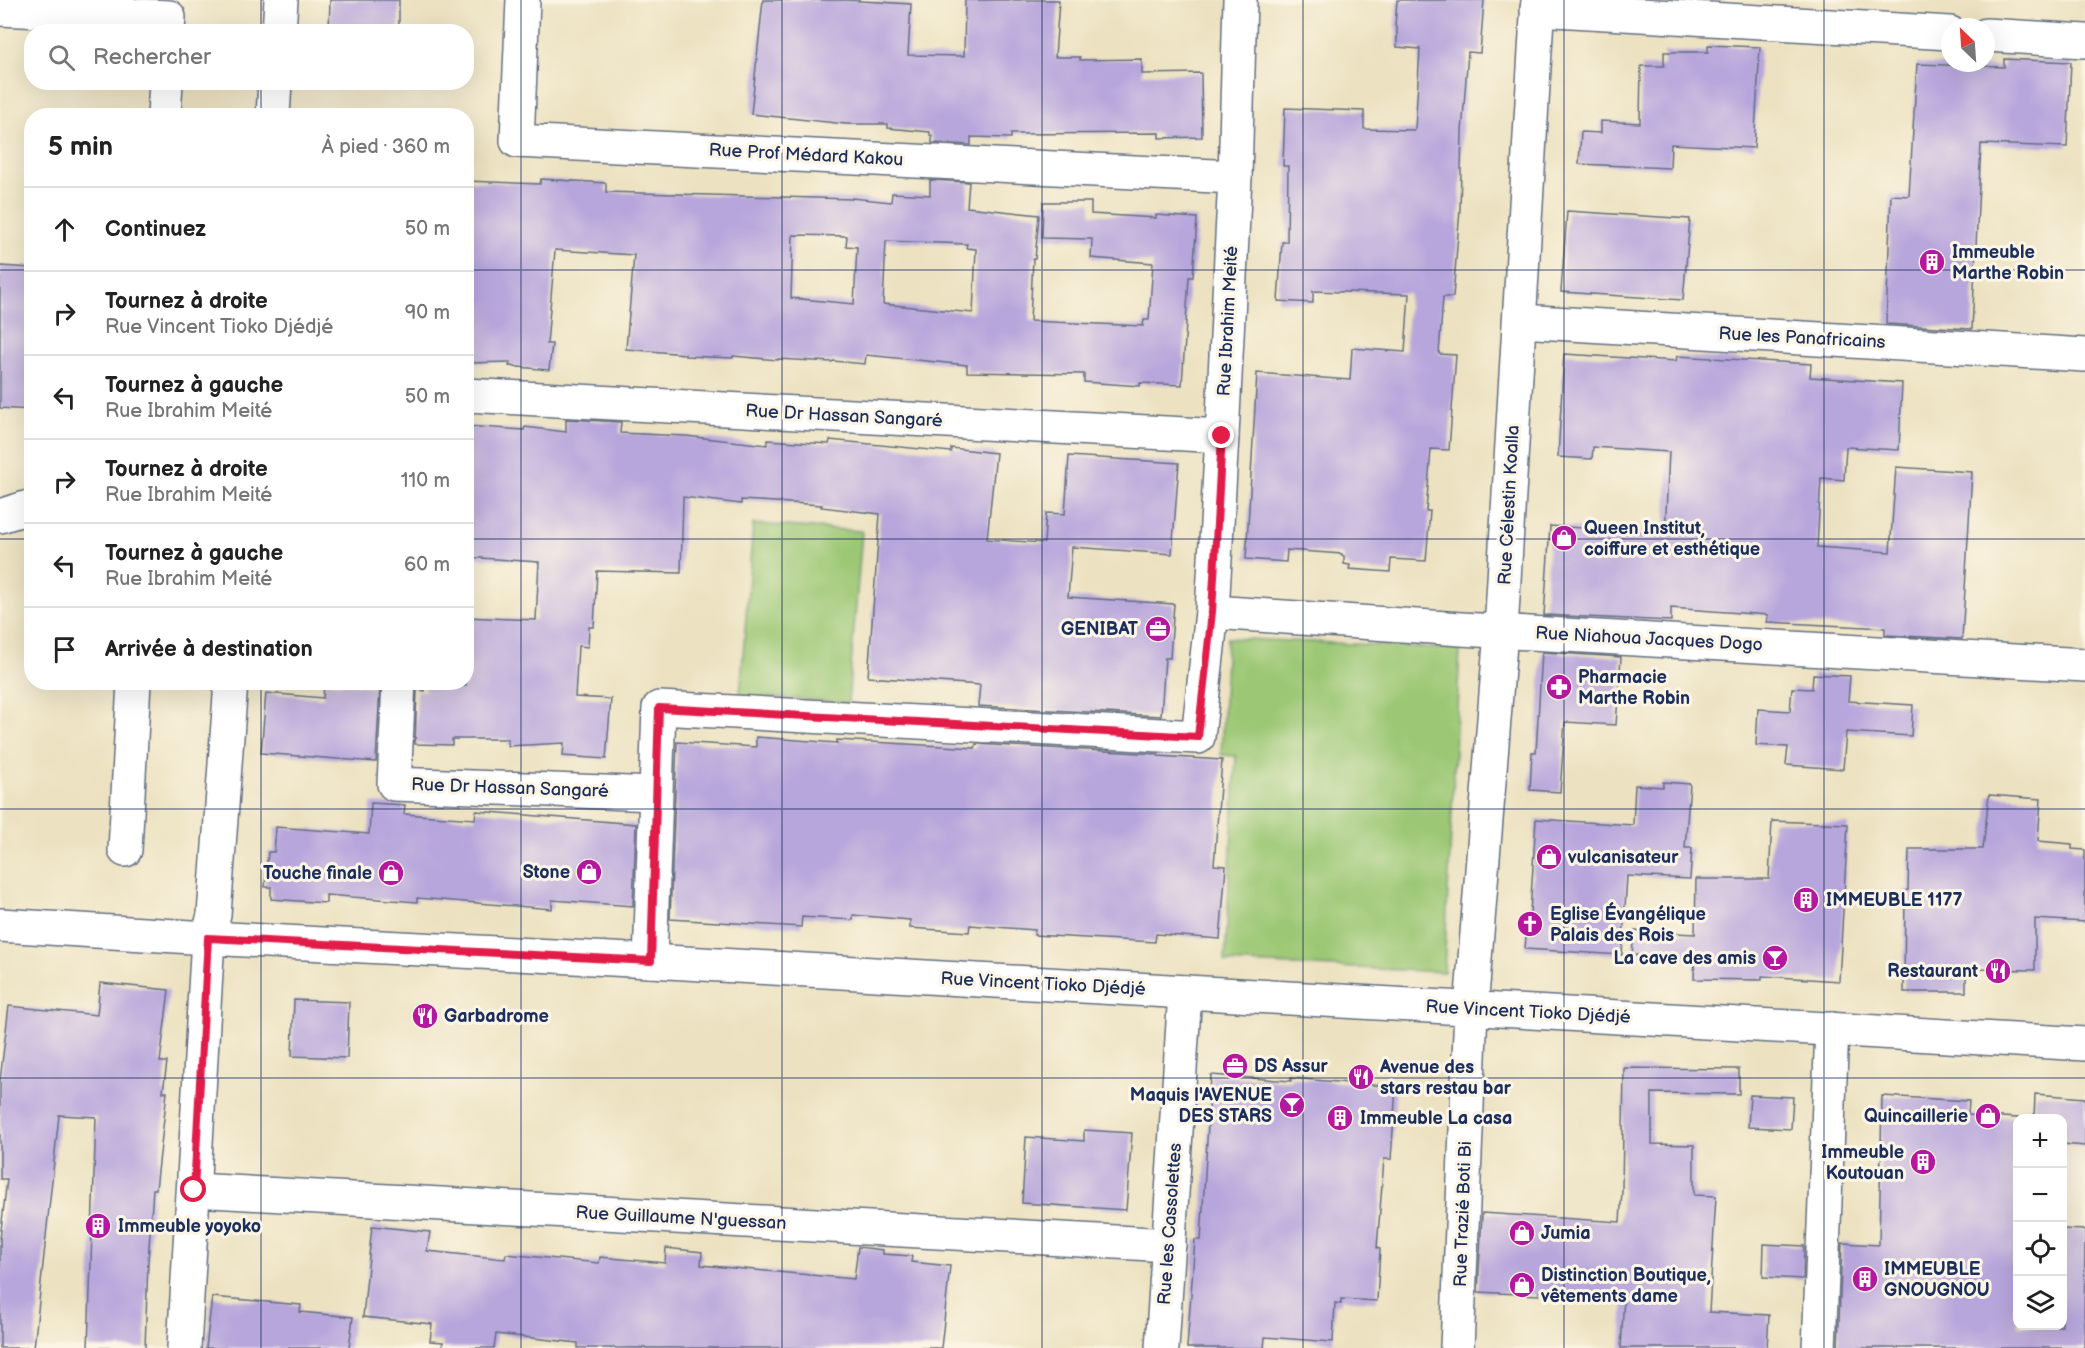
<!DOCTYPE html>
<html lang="fr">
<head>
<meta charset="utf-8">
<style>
	body { margin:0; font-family:"Balsamiq Sans",sans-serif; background:#f6f6f6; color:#222 }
	.controls { position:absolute; right:18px; bottom:18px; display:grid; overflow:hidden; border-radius:12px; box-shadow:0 6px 24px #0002 }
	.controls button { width:54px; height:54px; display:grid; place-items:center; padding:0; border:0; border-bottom:2px solid #e0e0e0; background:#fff; color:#222; font:30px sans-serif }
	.compass { position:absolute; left:1941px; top:18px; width:54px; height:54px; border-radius:50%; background:#fff; box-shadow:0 6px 24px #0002; rotate:335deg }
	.stop { position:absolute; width:18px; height:18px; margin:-14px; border:4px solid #e11d48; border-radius:50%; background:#fff }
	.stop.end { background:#e11d48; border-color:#fff; box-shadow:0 2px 6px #0008 }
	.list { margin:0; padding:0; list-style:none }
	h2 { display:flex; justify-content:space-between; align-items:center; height:78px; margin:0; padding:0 24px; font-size:26px }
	h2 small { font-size:20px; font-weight:400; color:#767676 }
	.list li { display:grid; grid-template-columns:39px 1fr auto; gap:18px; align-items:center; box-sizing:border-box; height:84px; padding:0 24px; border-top:2px solid #e0e0e0 }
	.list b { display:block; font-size:22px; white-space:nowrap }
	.list p { margin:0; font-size:20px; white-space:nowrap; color:#767676 }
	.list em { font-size:20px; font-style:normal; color:#767676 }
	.icon { flex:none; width:33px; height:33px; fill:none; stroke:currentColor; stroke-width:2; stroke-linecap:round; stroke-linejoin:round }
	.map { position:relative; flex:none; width:2085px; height:1348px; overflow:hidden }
	.search { position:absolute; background:#fff; box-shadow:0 6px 24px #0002; left:24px; top:24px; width:450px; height:66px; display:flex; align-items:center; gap:15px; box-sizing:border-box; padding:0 21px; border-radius:24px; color:#767676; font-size:22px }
	.panel { position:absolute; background:#fff; box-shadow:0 6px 24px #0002; left:24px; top:108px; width:450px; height:582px; border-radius:24px }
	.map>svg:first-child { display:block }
	.green { fill:#9cc875; stroke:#5c7c6a; stroke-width:1.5 }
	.building { fill:#b7a6dc; fill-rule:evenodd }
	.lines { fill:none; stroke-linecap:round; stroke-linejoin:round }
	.minor-casing { stroke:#646e81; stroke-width:36 }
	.minor { stroke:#fff; stroke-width:33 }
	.route { stroke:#e11d48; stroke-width:8 }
	.grid { fill:none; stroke:#1b2f5e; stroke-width:1.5; stroke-opacity:0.55 }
	.labels { text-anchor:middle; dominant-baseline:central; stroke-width:6; stroke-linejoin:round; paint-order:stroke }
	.street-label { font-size:18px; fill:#1b2f5e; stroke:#fcf5e5 }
	.poi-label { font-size:18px; font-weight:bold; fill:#1b2f5e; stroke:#fcf5e5; text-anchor:start }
</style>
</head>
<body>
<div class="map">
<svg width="2085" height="1348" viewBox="0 0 2085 1348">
	<rect width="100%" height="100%" fill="#fcf5e5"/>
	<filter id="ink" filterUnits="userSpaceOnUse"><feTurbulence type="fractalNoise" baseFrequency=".0167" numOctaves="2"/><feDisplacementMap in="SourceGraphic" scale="12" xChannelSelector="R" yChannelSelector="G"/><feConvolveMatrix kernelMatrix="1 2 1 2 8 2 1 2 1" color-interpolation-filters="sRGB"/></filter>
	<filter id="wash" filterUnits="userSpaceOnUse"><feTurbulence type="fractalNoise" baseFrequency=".008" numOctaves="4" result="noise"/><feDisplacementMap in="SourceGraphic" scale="24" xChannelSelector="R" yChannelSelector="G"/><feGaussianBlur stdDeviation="1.35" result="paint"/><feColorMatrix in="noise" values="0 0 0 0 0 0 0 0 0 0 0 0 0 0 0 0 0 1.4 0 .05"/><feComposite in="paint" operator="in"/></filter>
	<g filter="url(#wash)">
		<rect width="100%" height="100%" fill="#ece2c1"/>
		<g class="green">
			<polygon points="753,524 862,531 848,703 740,695"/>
			<polygon points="1227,638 1460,649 1444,972 1225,962 1236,756 1221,755"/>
		</g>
		<g id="blocks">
			<g class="building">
				<polygon points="330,0 399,0 399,31 329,31"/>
				<polygon points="763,0 846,0 911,4 908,55 964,56 965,0 1059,0 1055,57 1080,57 1080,60 1142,59 1142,74 1201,73 1202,137 1159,138 1159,133 1011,134 1011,138 971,137 971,145 932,143 932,136 930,136 930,132 888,128 888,124 846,124 751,114"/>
				<polygon points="1397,0 1484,0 1480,53 1468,52 1462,132 1460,209 1453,297 1443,297 1439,354 1456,355 1449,450 1431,449 1426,511 1430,511 1426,561 1391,559 1390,572 1349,569 1350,565 1344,564 1344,556 1342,556 1342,554 1287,550 1286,562 1246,559 1257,373 1350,380 1352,348 1405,352 1409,294 1313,291 1313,303 1278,301 1282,242 1287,242 1288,166 1283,166 1285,108 1364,111 1364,129 1415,130 1420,49 1397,47 1397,27 1395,26"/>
				<polygon points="1708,45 1760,47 1754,148 1671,144 1670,168 1579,164 1581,132 1601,133 1601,121 1640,123 1641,66 1664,66 1664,52 1708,52"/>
				<polygon points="2004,59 2071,62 2067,147 1981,144 1972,329 1886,324 1891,195 1909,196 1917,64 2004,67"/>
				<path d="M541,179L606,183V192L852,199V198L891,202L892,193L930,195V180L969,182L967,207L1039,215L1035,259H1033L1030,321L1143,326L1144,320H1149L1153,263L1091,258L1092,239L1042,238L1043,202H1091V214L1156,218V215L1197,218L1193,277H1189L1182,385L1140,383V386L1084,382V374L967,372V365L866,355L865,364L833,361L832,362L778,359V360L733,356V358L685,356V354L626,349L634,255L555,250L547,344H552L549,370L509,366L510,362L466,363V181L540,184ZM793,235L847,236L846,246L857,247L854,304L791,298ZM886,241L967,244L966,248L976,249L973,313L883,304Z"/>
				<polygon points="1567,211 1690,219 1683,300 1561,292"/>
				<polygon points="0,266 32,268 32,410 0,408"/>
				<polygon points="1564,354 1676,361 1677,356 1811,364 1810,377 1902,383 1899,450 1846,447 1844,480 1821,478 1817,547 1890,552 1896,467 1972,472 1962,639 1885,635 1885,628 1767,622 1768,615 1671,608 1671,621 1544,615 1550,526 1665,533 1669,452 1593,447 1592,459 1558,457"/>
				<polygon points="566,419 621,422 620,433 686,436 767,445 768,440 829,444 830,440 951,452 951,448 996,453 987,539 1044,543 1046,513 1065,514 1069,456 1179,463 1172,554 1072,547 1068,597 1174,604 1170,658 1165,658 1161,716 978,706 980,685 868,677 880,514 821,507 822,505 741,500 741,504 683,497 681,573 597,571 594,627 589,627 588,647 578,646 575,697 611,699 606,759 563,756 564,743 508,746 508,739 452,739 452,745 415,744 417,690 425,691 425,685 466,686 466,617 536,620 539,562 466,557 466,426 524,430 525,427 566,432"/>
				<polygon points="1542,652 1621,657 1616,725 1565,722 1560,792 1530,790 1532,752 1536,752"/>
				<polygon points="1813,674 1850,676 1848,701 1913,705 1911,736 1846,732 1843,769 1786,765 1788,747 1756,745 1758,709 1790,711 1792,688 1812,689"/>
				<polygon points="324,682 380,687 376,762 261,753 266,693 323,698"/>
				<polygon points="756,737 837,743 837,740 975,748 976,744 1158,754 1158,756 1222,760 1214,865 1226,866 1220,939 1156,934 1155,942 1034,935 1035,930 970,925 969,932 910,928 910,920 853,915 853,920 802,917 801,927 670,919 677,742 756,747"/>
				<polygon points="1663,782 1690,784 1685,848 1692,848 1690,879 1627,876 1622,955 1525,949 1528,913 1530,913 1536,819 1633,825 1635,785 1663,787"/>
				<polygon points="1989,795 2041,799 2038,841 2072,844 2072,849 2085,850 2085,922 2035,919 2035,970 1972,969 1972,976 1966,976 1966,992 1904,992 1905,891 1908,890 1909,849 1983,849"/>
				<polygon points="371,803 405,805 404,814 475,819 476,811 636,824 633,906 552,900 552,909 417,898 417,902 326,895 326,903 271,899 271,887 265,887 268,852 274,852 276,827 369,834"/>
				<polygon points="1772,821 1848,824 1839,981 1762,976 1762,980 1694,979 1695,959 1632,955 1634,931 1695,934 1696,879 1769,879"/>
				<polygon points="100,983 169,990 160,1062 167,1062 163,1092 167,1092 156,1189 153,1189 148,1261 145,1348 88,1348 96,1117 59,1115 34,1348 0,1348 0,1239 7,1179 0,1179 0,1080 9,1006 97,1015"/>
				<polygon points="294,1000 349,1002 347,1058 292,1056"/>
				<polygon points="1624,1068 1739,1069 1739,1094 1652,1093 1652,1144 1694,1145 1694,1195 1716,1196 1709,1312 1769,1315 1767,1348 1621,1348 1624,1295 1539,1291 1539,1295 1478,1292 1482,1213 1620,1222 1622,1191"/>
				<polygon points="1211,1075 1291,1081 1291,1078 1396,1087 1391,1159 1384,1159 1377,1248 1380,1249 1377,1301 1341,1299 1341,1304 1335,1303 1333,1342 1265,1337 1264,1348 1187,1348 1195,1240 1201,1240"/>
				<polygon points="2035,1094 2085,1098 2085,1146 2062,1144 2062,1119 2034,1119"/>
				<polygon points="1750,1095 1793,1097 1791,1129 1748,1127"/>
				<polygon points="1882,1096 1969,1101 1968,1115 2018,1118 2018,1326 2062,1326 2062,1229 2085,1230 2084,1348 1838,1348 1842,1243 1879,1245"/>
				<polygon points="1084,1130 1132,1133 1126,1210 1022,1203 1026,1137 1084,1141"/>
				<polygon points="372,1226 430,1232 427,1251 505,1259 506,1254 599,1263 600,1257 665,1263 666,1248 702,1252 701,1265 854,1279 858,1247 883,1250 883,1254 912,1256 911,1262 950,1266 941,1348 578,1348 578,1343 496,1334 494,1348 442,1348 443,1342 430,1341 432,1324 363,1317"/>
				<polygon points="1764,1244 1804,1246 1803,1279 1763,1277"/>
				<polygon points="212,1297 301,1305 300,1312 353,1317 349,1348 206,1348"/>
			</g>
		</g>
	</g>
	<g filter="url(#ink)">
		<use href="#blocks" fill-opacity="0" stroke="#646e81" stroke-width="1.5"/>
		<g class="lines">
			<g class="minor-casing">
				<g id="minor">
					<polyline points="523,0 517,141 1235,177"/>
					<polyline points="0,9 169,17 168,32"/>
					<polyline points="1537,9 1950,33"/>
					<polyline points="279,32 281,0"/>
					<polyline points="1986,35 2085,41"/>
					<polyline points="164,116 166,82"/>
					<polyline points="273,116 275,82"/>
					<polyline points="1520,321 2085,355"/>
					<polyline points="466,395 1222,436"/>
					<polyline points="0,516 32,506"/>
					<polyline points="1212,612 1461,629 2085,665"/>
					<polyline points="399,682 394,784 655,794"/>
					<polyline points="125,850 134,682"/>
					<polyline points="0,925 208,938 650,961 2085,1044"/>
					<polyline points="650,961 659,708 1198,737 1212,612 1222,436 1235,177 1240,0"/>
					<polyline points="194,1190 1169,1245"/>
					<polyline points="184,1348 208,938 214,915 231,682"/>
					<polyline points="1162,1348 1185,992"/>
					<polyline points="1457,1348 1471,1009 1501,631 1538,0"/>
					<polyline points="1819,1348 1832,1029"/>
				</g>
			</g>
			<use href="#minor" class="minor"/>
		</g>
	</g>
	<g class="lines" filter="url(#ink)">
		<polyline class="route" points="194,1190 208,938 651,961 659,708 1198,737 1212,612 1222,436"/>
	</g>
	<path class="grid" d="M261,0V32M521,0V1348M782,0V1348M1042,0V1348M1303,0V1348M1564,0V1348M1824,0V1348M261,82V116M0,270H32M466,270H2085M0,539H32M466,539H2085M261,682V1348M0,809H2085M0,1078H2085"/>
	<defs>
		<g id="building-disc" transform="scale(1.35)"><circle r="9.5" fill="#b5179e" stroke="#fcf5e5"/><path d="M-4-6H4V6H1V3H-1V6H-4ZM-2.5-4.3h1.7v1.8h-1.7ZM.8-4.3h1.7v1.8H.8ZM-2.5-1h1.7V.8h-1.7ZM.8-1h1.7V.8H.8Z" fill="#fff"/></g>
		<g id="shop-disc" transform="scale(1.35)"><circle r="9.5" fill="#b5179e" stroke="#fcf5e5"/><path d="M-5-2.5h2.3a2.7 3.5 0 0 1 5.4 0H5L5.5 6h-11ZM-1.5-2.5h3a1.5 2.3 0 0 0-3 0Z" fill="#fff"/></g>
		<g id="office-disc" transform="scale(1.35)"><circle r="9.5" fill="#b5179e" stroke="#fcf5e5"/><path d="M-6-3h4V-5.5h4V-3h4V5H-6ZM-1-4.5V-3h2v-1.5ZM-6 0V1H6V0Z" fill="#fff"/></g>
		<g id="pharmacy-disc" transform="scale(1.35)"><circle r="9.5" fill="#b5179e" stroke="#fcf5e5"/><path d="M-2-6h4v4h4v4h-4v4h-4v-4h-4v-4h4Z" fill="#fff"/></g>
		<g id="church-disc" transform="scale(1.35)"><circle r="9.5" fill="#b5179e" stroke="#fcf5e5"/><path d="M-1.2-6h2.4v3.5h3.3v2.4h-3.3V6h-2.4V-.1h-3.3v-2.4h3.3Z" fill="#fff"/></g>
		<g id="bar-disc" transform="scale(1.35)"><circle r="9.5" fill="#b5179e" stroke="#fcf5e5"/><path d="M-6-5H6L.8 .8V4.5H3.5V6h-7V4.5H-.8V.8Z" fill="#fff"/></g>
		<g id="restaurant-disc" transform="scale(1.35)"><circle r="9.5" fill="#b5179e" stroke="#fcf5e5"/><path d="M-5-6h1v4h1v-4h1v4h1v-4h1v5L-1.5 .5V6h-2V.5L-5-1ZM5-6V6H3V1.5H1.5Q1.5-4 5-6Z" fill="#fff"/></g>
	</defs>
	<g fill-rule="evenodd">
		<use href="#building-disc" x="1932" y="262"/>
		<use href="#shop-disc" x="1564" y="538"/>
		<use href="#office-disc" x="1158" y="629"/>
		<use href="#pharmacy-disc" x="1559" y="687"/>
		<use href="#shop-disc" x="1549" y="857"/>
		<use href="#shop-disc" x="589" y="872"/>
		<use href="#shop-disc" x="391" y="873"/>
		<use href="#building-disc" x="1806" y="900"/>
		<use href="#church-disc" x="1530" y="924"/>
		<use href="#bar-disc" x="1775" y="958"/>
		<use href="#restaurant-disc" x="1998" y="971"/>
		<use href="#restaurant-disc" x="425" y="1016"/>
		<use href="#office-disc" x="1235" y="1066"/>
		<use href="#restaurant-disc" x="1361" y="1077"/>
		<use href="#bar-disc" x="1292" y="1105"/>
		<use href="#shop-disc" x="1988" y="1116"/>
		<use href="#building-disc" x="1340" y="1118"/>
		<use href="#building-disc" x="1923" y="1162"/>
		<use href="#building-disc" x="98" y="1226"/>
		<use href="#shop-disc" x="1522" y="1233"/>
		<use href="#building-disc" x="1865" y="1279"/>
		<use href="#shop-disc" x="1522" y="1285"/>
	</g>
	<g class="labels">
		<g class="street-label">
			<text transform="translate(806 155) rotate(3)">Rue Prof Médard Kakou</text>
			<text transform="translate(1228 321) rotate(-87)">Rue Ibrahim Meité</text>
			<text transform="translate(1802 338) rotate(3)">Rue les Panafricains</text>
			<text transform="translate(844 416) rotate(3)">Rue Dr Hassan Sangaré</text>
			<text transform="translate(1509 505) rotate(-87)">Rue Célestin Koalla</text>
			<text transform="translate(1649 639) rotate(3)">Rue Niahoua Jacques Dogo</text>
			<text transform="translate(510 788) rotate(2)">Rue Dr Hassan Sangaré</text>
			<text transform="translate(1043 984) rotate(3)">Rue Vincent Tioko Djédjé</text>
			<text transform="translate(1528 1012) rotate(3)">Rue Vincent Tioko Djédjé</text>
			<text transform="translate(1463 1214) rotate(-88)">Rue Trazié Boti Bi</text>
			<text transform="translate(681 1218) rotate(3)">Rue Guillaume N'guessan</text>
			<text transform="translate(1170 1224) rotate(-86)">Rue les Cassolettes</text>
		</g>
		<g class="poi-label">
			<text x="1952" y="252">Immeuble<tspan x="1952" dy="21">Marthe Robin</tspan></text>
			<text x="1584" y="528">Queen Institut,<tspan x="1584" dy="21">coiffure et esthétique</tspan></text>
			<text x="1138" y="629" text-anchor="end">GENIBAT</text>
			<text x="1578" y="677">Pharmacie<tspan x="1578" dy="21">Marthe Robin</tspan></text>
			<text x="1568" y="857">vulcanisateur</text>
			<text x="570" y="872" text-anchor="end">Stone</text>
			<text x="372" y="873" text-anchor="end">Touche finale</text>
			<text x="1826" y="900">IMMEUBLE 1177</text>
			<text x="1550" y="914">Eglise Évangélique<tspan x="1550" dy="21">Palais des Rois</tspan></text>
			<text x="1756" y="958" text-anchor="end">La cave des amis</text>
			<text x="1978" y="971" text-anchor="end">Restaurant</text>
			<text x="444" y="1016">Garbadrome</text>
			<text x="1254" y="1066">DS Assur</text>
			<text x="1380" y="1067">Avenue des<tspan x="1380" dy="21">stars restau bar</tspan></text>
			<text x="1272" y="1095" text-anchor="end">Maquis l'AVENUE<tspan x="1272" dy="21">DES STARS</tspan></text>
			<text x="1968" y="1116" text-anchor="end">Quincaillerie</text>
			<text x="1360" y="1118">Immeuble La casa</text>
			<text x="1904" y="1152" text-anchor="end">Immeuble<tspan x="1904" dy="21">Koutouan</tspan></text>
			<text x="118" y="1226">Immeuble yoyoko</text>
			<text x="1541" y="1233">Jumia</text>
			<text x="1884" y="1269">IMMEUBLE<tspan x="1884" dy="21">GNOUGNOU</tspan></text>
			<text x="1541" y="1275">Distinction Boutique,<tspan x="1541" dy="21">vêtements dame</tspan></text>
		</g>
	</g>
</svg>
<div class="controls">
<button>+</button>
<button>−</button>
<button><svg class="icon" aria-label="locate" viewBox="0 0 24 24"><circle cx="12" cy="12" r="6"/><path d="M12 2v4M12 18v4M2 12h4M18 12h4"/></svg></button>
<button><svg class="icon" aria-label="layers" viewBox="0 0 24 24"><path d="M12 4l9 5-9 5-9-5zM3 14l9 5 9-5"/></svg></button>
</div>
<svg class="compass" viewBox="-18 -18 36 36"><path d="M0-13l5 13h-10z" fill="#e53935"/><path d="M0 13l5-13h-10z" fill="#767676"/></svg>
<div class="stop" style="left:194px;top:1190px"></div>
<div class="stop end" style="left:1222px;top:436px"></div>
<div class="search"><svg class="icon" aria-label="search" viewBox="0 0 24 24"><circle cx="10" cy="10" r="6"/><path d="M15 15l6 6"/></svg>Rechercher</div>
<section class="panel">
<h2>5 min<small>À pied · 360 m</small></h2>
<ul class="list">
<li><svg class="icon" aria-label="ahead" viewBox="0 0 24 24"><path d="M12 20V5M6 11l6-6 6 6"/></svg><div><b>Continuez</b></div><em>50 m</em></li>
<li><svg class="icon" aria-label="right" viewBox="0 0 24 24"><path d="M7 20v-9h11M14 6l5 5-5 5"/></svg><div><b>Tournez à droite</b><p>Rue Vincent Tioko Djédjé</p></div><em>90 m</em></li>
<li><svg class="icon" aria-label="left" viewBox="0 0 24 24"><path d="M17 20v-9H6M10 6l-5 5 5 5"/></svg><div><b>Tournez à gauche</b><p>Rue Ibrahim Meité</p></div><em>50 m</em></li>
<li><svg class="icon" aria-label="right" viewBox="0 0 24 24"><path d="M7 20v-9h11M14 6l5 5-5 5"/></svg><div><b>Tournez à droite</b><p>Rue Ibrahim Meité</p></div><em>110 m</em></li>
<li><svg class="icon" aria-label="left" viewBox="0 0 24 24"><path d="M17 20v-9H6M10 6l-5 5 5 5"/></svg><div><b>Tournez à gauche</b><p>Rue Ibrahim Meité</p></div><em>60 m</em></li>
<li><svg class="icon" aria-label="arrive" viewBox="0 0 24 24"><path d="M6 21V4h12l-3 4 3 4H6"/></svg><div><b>Arrivée à destination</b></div></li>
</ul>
</section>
</div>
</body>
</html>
